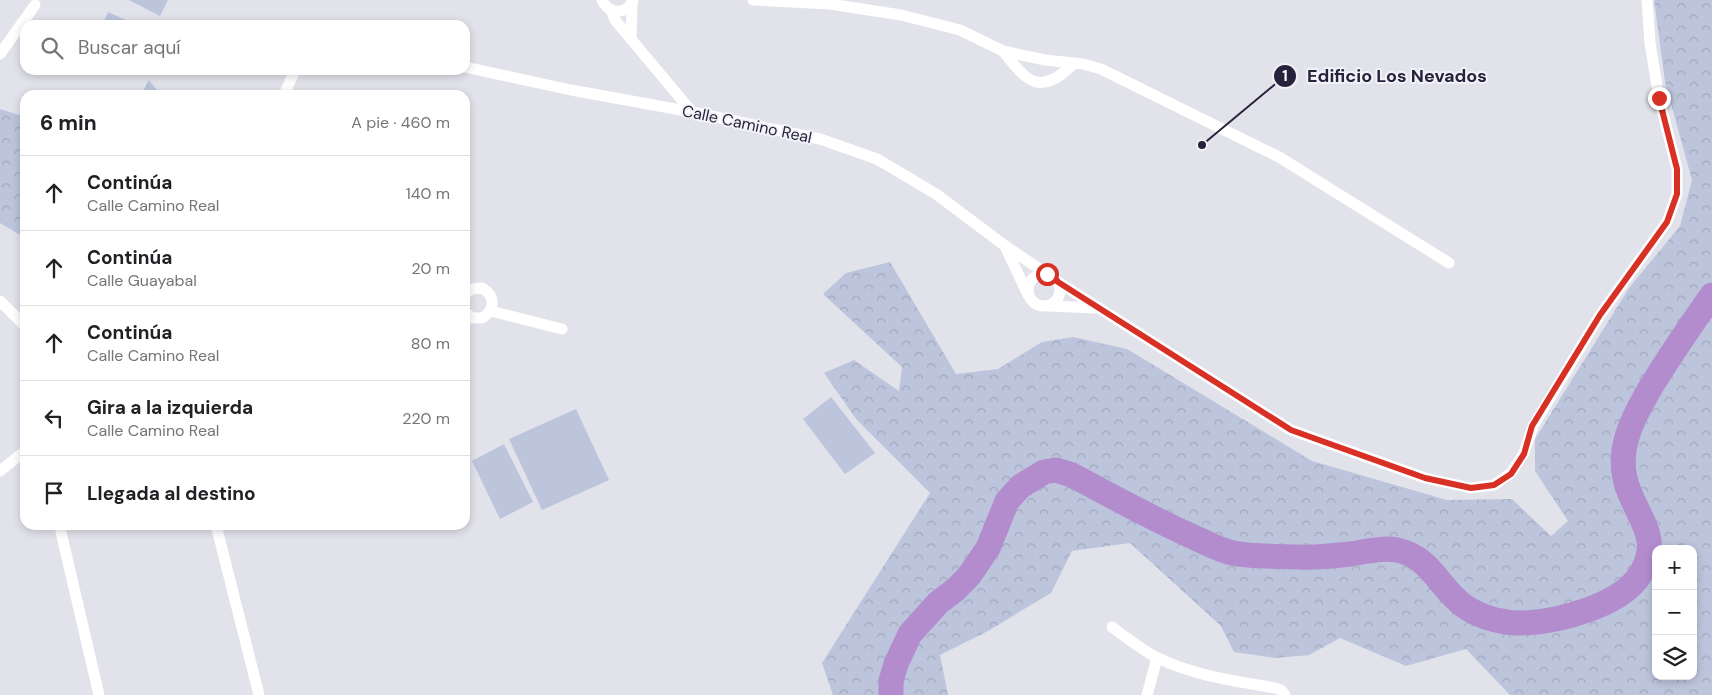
<!DOCTYPE html>
<html lang="es">
<head>
<meta charset="utf-8">
<style>
	body { margin:0; font-family:"DM Sans",sans-serif; background:#f6f6f6; color:#202124 }
	.controls { position:absolute; right:15px; bottom:15px; display:grid; overflow:hidden; border-radius:10px; box-shadow:0 2px 8px #0003 }
	.controls button { width:45px; height:45px; display:grid; place-items:center; padding:0; border:0; border-bottom:1px solid #e0e0e0; background:#fff; color:#202124; font:25px sans-serif }
	.stop { position:absolute; width:15px; height:15px; margin:-11px; border:4px solid #d93025; border-radius:50%; background:#fff }
	.stop.end { background:#d93025; border-color:#fff; box-shadow:0 1px 5px #0008 }
	.list { margin:0; padding:0; list-style:none }
	h2 { display:flex; justify-content:space-between; align-items:center; height:65px; margin:0; padding:0 20px; font-size:21px }
	h2 small { font-size:16px; font-weight:400; color:#757577 }
	.list li { display:grid; grid-template-columns:32px 1fr auto; gap:15px; align-items:center; box-sizing:border-box; height:75px; padding:0 20px; border-top:1px solid #e0e0e0 }
	.list b { display:block; font-size:19px; white-space:nowrap }
	.list p { margin:0; font-size:16px; white-space:nowrap; color:#757577 }
	.list em { font-size:16px; font-style:normal; color:#757577 }
	.icon { flex:none; width:28px; height:28px; fill:none; stroke:currentColor; stroke-width:2; stroke-linecap:round; stroke-linejoin:round }
	.map { position:relative; flex:none; width:1712px; height:695px; overflow:hidden }
	.search { position:absolute; background:#fff; box-shadow:0 2px 8px #0003; left:20px; top:20px; width:450px; height:55px; display:flex; align-items:center; gap:12px; box-sizing:border-box; padding:0 18px; border-radius:15px; color:#757577; font-size:19px }
	.panel { position:absolute; background:#fff; box-shadow:0 2px 8px #0003; left:20px; top:90px; width:450px; height:440px; border-radius:15px }
	.map>svg:first-child { display:block }
	.green { fill:#bcc5dc }
	.forest { fill:url(#forest-crowns); fill-rule:evenodd }
	.lines { fill:none; stroke-linecap:round; stroke-linejoin:round }
	.river { stroke:#b38cce; stroke-width:25 }
	.minor { stroke:#fff; stroke-width:11 }
	.route { stroke:#d93025; stroke-width:6 }
	.labels { text-anchor:middle; dominant-baseline:central; stroke-width:4; stroke-linejoin:round; paint-order:stroke }
	.street-label { font-size:16px; fill:#27233c; stroke:#f2f3f8 }
	.leader { fill:none; stroke:#27233c; stroke-width:2 }
	.callout-dot { fill:#27233c; stroke:#f2f3f8; stroke-width:2 }
	.mark-label { font-size:15px; text-anchor:middle; font-weight:bold; fill:#fff }
	.callout-label { font-size:18px; text-anchor:middle; font-weight:bold; fill:#27233c; stroke:#f2f3f8; stroke-width:4; stroke-linejoin:round; paint-order:stroke }
</style>
</head>
<body>
<div class="map">
<svg width="1712" height="695" viewBox="0 0 1712 695">
	<defs>
		<pattern id="forest-crowns" width="20" height="18" patternUnits="userSpaceOnUse" patternTransform="scale(1.25)"><rect width="20" height="18" fill="#bcc5dc"/><path d="M2 6a3 3 0 1 1 6 0M12 15a3 3 0 1 1 6 0" fill="none" stroke="#a2a9be"/></pattern>
	</defs>
	<rect width="100%" height="100%" fill="#e2e2eb"/>
	<g class="green">
		<polygon points="129,0 168,0 160,16"/>
		<polygon points="108,12 137,25 102,25"/>
		<polygon points="831,397 875,453 845,474 803,419"/>
		<polygon points="576,409 609,480 542,510 509,439"/>
		<polygon points="504,444 533,502 500,519 472,461"/>
	</g>
	<g class="forest">
		<path d="M1654,0H1712V695H1510L1466,649L1406,666L1340,638L1309,655L1275,658L1234,652L1221,626L1130,543L1072,551L1051,593L988,631L940,655L948,695H833L822,663L930,493L856,419L824,373L854,360L899,391L902,367L823,294L846,273L890,262L956,374L998,369L1042,342L1073,337L1127,349L1312,461L1447,500L1512,499L1551,536L1568,521L1535,471V439L1629,288L1680,226L1692,180L1665,82ZM1656,549H1693V676H1656Z"/>
		<polygon points="149,80 161,95 141,95"/>
		<polygon points="0,109 25,117 25,238 0,223"/>
	</g>
	<g class="lines">
		<path class="river" d="M891,695V681L896,664L910,634L938,603L955,590L969,576L988,548L1007,501L1021,486L1044,472L1056,470L1072,475C1111,496 1149,517 1189,535C1203,541 1218,550 1233,553C1252,557 1278,556 1298,557C1315,558 1333,556 1350,554C1365,552 1381,547 1397,550C1431,557 1439,588 1464,606C1481,618 1505,624 1526,623C1560,621 1616,606 1637,579C1668,538 1632,514 1625,478C1623,470 1623,458 1624,450C1628,426 1640,406 1652,385C1671,354 1691,325 1712,295"/>
		<g class="minor">
			<path d="M602,0C609,15 627,15 633,0"/>
			<polyline points="753,0 830,4 901,15 960,30 1003,51 1045,60 1083,64 1101,69 1279,157 1449,263"/>
			<polyline points="611,10 615,20 692,112"/>
			<polyline points="631,39 632,4"/>
			<path d="M1003,51C1027,82 1040,97 1073,64"/>
			<polyline points="0,54 35,5"/>
			<polyline points="465,67 571,90 692,112 820,139 877,159 936,194 1004,245 1047,274"/>
			<polyline points="284,95 295,70"/>
			<polyline points="1005,246 1028,295"/>
			<circle cx="1044" cy="290" r="16"/>
			<polyline points="1058,282 1291,430 1425,478 1471,488 1494,485 1511,473 1524,453 1533,426 1600,315 1667,222 1677,194 1677,169 1659,98 1650,43 1647,0"/>
			<path d="M465,294L472,289L482,288C496,296 495,310 482,318H472L465,312"/>
			<polyline points="0,301 25,326"/>
			<polyline points="1048,306 1097,308"/>
			<polyline points="491,311 562,329"/>
			<polyline points="0,471 25,451"/>
			<polyline points="216,525 259,695"/>
			<polyline points="61,532 99,695"/>
			<path d="M1112,627C1127,638 1143,651 1160,659C1196,676 1236,681 1275,688L1281,690L1285,695"/>
			<polyline points="1147,695 1157,658"/>
		</g>
	</g>
	<g class="lines">
		<polyline class="route" points="1047,274 1053,276 1058,282 1291,430 1425,478 1471,488 1494,485 1511,474 1524,454 1532,426 1600,315 1667,222 1677,194 1677,169 1659,98"/>
	</g>
	<g class="labels">
		<g class="street-label">
			<text transform="translate(747 124) rotate(12)">Calle Camino Real</text>
		</g>
	</g>
	<path class="leader" d="M1202 145L1285 76"/>
	<g class="callout-dot">
		<circle cx="1202" cy="145" r="5"/>
		<circle cx="1285" cy="76" r="12"/>
	</g>
	<g class="mark-label">
		<text x="1285" y="81">1</text>
	</g>
	<g class="callout-label">
		<text x="1397" y="82">Edificio Los Nevados</text>
	</g>
</svg>
<div class="controls">
<button>+</button>
<button>−</button>
<button><svg class="icon" aria-label="layers" viewBox="0 0 24 24"><path d="M12 4l9 5-9 5-9-5zM3 14l9 5 9-5"/></svg></button>
</div>
<div class="stop" style="left:1047px;top:274px"></div>
<div class="stop end" style="left:1659px;top:98px"></div>
<div class="search"><svg class="icon" aria-label="search" viewBox="0 0 24 24"><circle cx="10" cy="10" r="6"/><path d="M15 15l6 6"/></svg>Buscar aquí</div>
<section class="panel">
<h2>6 min<small>A pie · 460 m</small></h2>
<ul class="list">
<li><svg class="icon" aria-label="ahead" viewBox="0 0 24 24"><path d="M12 20V5M6 11l6-6 6 6"/></svg><div><b>Continúa</b><p>Calle Camino Real</p></div><em>140 m</em></li>
<li><svg class="icon" aria-label="ahead" viewBox="0 0 24 24"><path d="M12 20V5M6 11l6-6 6 6"/></svg><div><b>Continúa</b><p>Calle Guayabal</p></div><em>20 m</em></li>
<li><svg class="icon" aria-label="ahead" viewBox="0 0 24 24"><path d="M12 20V5M6 11l6-6 6 6"/></svg><div><b>Continúa</b><p>Calle Camino Real</p></div><em>80 m</em></li>
<li><svg class="icon" aria-label="left" viewBox="0 0 24 24"><path d="M17 20v-9H6M10 6l-5 5 5 5"/></svg><div><b>Gira a la izquierda</b><p>Calle Camino Real</p></div><em>220 m</em></li>
<li><svg class="icon" aria-label="arrive" viewBox="0 0 24 24"><path d="M6 21V4h12l-3 4 3 4H6"/></svg><div><b>Llegada al destino</b></div></li>
</ul>
</section>
</div>
</body>
</html>
